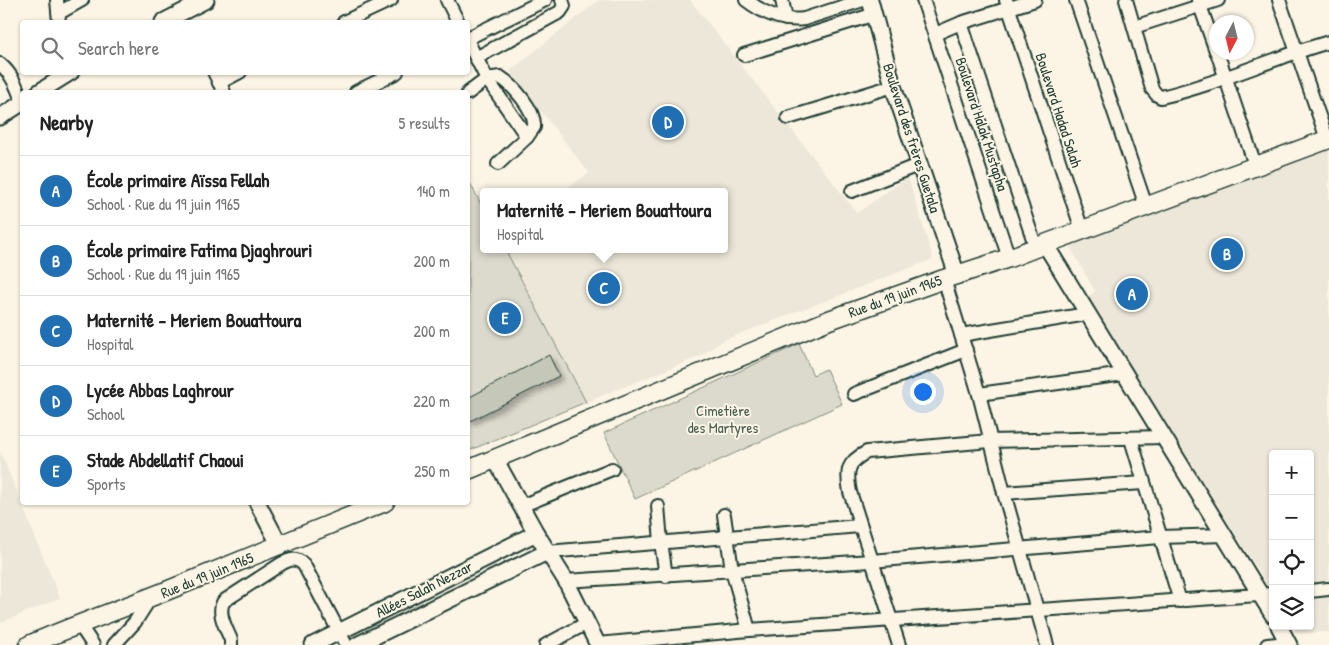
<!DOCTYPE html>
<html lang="en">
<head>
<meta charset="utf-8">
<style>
	body { margin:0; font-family:"Patrick Hand",sans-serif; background:#f6f6f6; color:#222 }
	.controls { position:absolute; right:15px; bottom:15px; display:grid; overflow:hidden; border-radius:5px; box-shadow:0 1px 4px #0004 }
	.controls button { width:45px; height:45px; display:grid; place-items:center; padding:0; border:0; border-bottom:1px solid #e0e0e0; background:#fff; color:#222; font:25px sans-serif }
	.compass { position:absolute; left:1209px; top:15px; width:45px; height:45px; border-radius:50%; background:#fff; box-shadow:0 1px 4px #0004; rotate:187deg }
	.you { position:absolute; left:922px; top:391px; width:18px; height:18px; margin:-12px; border:4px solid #fff; border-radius:50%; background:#1a73e8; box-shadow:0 0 0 8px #1a73e833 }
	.badge { display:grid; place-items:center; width:32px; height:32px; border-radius:50%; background:#1f6fb2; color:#fff; font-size:16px; font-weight:700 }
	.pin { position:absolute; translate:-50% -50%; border:2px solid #fff; box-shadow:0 1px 5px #0006 }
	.popup { position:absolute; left:480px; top:188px; width:248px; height:65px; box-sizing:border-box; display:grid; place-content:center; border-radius:5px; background:#fff; filter:drop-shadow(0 1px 4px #0005); font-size:16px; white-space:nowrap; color:#767676 }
	.popup b { font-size:19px; color:#222 }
	.popup::after { content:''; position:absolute; left:50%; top:100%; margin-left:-10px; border:10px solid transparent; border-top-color:#fff }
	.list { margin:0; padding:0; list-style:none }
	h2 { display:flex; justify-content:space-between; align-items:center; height:65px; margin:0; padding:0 20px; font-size:21px }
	h2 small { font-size:16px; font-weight:400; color:#767676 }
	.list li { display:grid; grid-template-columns:32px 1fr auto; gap:15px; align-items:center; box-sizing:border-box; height:70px; padding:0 20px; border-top:1px solid #e0e0e0 }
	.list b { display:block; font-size:19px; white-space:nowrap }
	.list p { margin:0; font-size:16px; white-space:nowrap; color:#767676 }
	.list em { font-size:16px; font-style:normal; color:#767676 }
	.icon { flex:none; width:28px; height:28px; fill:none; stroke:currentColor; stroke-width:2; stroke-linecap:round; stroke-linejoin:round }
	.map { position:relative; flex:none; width:1329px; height:645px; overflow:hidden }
	.search { position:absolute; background:#fff; box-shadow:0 1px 4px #0004; left:20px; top:20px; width:450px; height:55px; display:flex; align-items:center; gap:12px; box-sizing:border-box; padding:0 18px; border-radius:5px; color:#767676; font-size:19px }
	.panel { position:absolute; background:#fff; box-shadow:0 1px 4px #0004; left:20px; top:90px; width:450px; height:415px; border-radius:5px }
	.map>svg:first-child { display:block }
	.built { fill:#ece7d8 }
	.green { fill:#dcdacc; stroke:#7e8c80 }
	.building { fill:#c5c7b9; stroke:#1f3d34; filter:url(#shadow) }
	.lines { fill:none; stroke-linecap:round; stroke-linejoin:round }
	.minor-casing { stroke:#1f3d34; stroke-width:16 }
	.tertiary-casing { stroke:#1f3d34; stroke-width:19 }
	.secondary-casing { stroke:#1f3d34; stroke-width:21 }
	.minor { stroke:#fcf5e5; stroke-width:12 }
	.tertiary { stroke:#fcf5e5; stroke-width:15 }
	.secondary { stroke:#fcf5e5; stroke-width:18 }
	.labels { text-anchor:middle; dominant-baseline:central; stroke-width:4; stroke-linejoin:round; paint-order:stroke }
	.street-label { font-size:15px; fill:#1f3d34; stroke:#fcf5e5 }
	.park-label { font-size:15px; fill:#455c52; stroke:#fcf5e5 }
</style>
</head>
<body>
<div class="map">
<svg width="1329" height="645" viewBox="0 0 1329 645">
	<defs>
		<filter id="shadow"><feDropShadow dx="4" dy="4" stdDeviation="2.5" flood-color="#0004"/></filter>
	</defs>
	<rect width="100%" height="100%" fill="#fcf5e5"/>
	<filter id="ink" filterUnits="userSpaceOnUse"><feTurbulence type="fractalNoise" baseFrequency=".02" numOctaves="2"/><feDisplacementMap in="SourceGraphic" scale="10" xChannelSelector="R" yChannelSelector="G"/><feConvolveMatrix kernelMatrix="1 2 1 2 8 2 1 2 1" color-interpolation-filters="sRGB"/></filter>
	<g filter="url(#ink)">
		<g class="built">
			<polygon points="599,0 690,0 857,213 908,177 933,259 724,340 701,356 586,402 505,249 724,249 724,192 562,192 589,173 510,71"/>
			<polygon points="1329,146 1329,632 1297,634 1292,626 1310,626 1310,454 1273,454 1273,594 1088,297 1095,291 1068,243 1141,219"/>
			<polygon points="0,451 60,598 0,623"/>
		</g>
		<g class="green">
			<polygon points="470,183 484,210 484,249 505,249 586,402 468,451 468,184"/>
			<polygon points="799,344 813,375 826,369 842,404 635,499 604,433"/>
		</g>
		<polygon class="building" points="549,355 559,376 468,422 468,398"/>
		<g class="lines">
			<g class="minor-casing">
				<g id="minor">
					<polyline points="57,0 59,22"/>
					<polyline points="447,0 458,22"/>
					<path d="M746,0C763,13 783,22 804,19L863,0"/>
					<polyline points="782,0 786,19"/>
					<polyline points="923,0 1009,258"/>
					<polyline points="1006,0 1082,230"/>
					<polyline points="1076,0 1146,206"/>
					<path d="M1126,0L1152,89L1157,95L1161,97C1218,84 1272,58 1329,42"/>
					<polyline points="1198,0 1216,51"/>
					<polyline points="1279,0 1327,139"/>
					<polyline points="59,13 82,0"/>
					<polyline points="344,22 391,0"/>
					<polyline points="961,23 1036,248"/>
					<polyline points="1134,27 1218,0"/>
					<polyline points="935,34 961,23 1035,0"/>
					<polyline points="468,38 545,0"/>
					<polyline points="468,42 487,79 527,137"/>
					<polyline points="1217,52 1255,165"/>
					<polyline points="744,55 875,14"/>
					<polyline points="476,58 560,12 564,6 562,0"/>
					<path d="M0,64C12,74 17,87 22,101"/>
					<polyline points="214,72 224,92"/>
					<polyline points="219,83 240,72"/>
					<polyline points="356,92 397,72"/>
					<path d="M468,93L487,79L500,77C513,85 536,111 534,127L527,137L498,164"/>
					<polyline points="788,118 893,86"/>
					<polyline points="852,191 918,165"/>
					<polyline points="944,279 979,394 1004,493 1047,645"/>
					<polyline points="961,335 1087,314"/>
					<polyline points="854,394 966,350"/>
					<polyline points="979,394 1124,374"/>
					<polyline points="1131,439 1180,601"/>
					<polyline points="1004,493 1143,483"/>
					<polyline points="521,506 612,469"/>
					<polyline points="658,506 661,542 666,576"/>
					<polyline points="724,515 732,570 749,630"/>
					<polyline points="547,552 860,526"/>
					<polyline points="566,581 871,561 1160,537 1225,535"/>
					<polyline points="1310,591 1328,589"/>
					<polyline points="79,624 93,645"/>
					<polyline points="598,644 749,630 1273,594"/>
					<polyline points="114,645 135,622 151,597"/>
					<path d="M231,645V640C227,630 216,612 224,601L281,564C290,559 296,557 304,565L346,645"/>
					<polyline points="546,645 587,623"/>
					<path d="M899,645L850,492C846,471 847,462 867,452L990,441L1164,437"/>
					<polyline points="1267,645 1288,643"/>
				</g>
			</g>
			<g class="tertiary-casing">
				<g id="tertiary">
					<polyline points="870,0 893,86 957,275"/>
					<polyline points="163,22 206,0"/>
					<polyline points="39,92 71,72"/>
					<polyline points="0,117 22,103"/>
					<polyline points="1045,244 1273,615"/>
					<polyline points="495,459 536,533 566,581 598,645"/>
					<polyline points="257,502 280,546"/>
					<polyline points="1279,626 1289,645"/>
					<polyline points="313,645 536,533"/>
					<polyline points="357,645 547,552"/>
				</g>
			</g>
			<g class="secondary-casing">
				<g id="secondary">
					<polyline points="468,470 829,320 944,279 1009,258 1045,244 1329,139"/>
					<path d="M29,645C79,623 130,606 181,585C249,558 317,530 385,502"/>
				</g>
			</g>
			<use href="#minor" class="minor"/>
			<use href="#tertiary" class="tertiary"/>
			<use href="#secondary" class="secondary"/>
		</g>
	</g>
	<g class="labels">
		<g class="street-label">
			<text transform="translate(1059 110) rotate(72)">Boulevard Hadad Salah</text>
			<text transform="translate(982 124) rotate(72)">Boulevard Halak Mustapha</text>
			<text transform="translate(912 138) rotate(72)">Boulevard des frères Guetala</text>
			<text transform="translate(895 296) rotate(-20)">Rue du 19 juin 1965</text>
			<text transform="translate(207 575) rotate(-22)">Rue du 19 juin 1965</text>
			<text transform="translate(424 589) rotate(-27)">Allées Salah Nezzar</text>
		</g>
		<g class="park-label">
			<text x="723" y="410">Cimetière<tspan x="723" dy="17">des Martyres</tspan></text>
		</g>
	</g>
</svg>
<div class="controls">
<button>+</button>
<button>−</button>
<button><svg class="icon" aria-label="locate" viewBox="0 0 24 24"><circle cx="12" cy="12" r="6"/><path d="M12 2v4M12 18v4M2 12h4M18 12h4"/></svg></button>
<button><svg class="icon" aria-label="layers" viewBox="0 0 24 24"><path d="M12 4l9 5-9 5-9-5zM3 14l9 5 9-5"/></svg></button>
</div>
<svg class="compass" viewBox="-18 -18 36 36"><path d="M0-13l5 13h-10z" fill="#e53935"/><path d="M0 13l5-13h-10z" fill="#767676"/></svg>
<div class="you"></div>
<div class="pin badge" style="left:1132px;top:294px">A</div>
<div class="pin badge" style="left:1227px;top:254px">B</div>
<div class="pin badge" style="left:604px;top:288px">C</div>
<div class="popup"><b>Maternité - Meriem Bouattoura</b>Hospital</div>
<div class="pin badge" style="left:668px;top:122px">D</div>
<div class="pin badge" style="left:505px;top:318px">E</div>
<div class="search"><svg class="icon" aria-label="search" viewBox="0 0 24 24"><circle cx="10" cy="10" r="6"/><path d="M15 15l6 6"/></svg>Search here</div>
<section class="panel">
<h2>Nearby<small>5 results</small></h2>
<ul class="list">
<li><span class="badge">A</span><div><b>École primaire Aïssa Fellah</b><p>School · Rue du 19 juin 1965</p></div><em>140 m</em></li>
<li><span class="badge">B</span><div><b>École primaire Fatima Djaghrouri</b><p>School · Rue du 19 juin 1965</p></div><em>200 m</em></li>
<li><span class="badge">C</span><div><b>Maternité - Meriem Bouattoura</b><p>Hospital</p></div><em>200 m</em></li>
<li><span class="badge">D</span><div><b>Lycée Abbas Laghrour</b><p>School</p></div><em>220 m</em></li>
<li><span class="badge">E</span><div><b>Stade Abdellatif Chaoui</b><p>Sports</p></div><em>250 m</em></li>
</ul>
</section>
</div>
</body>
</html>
